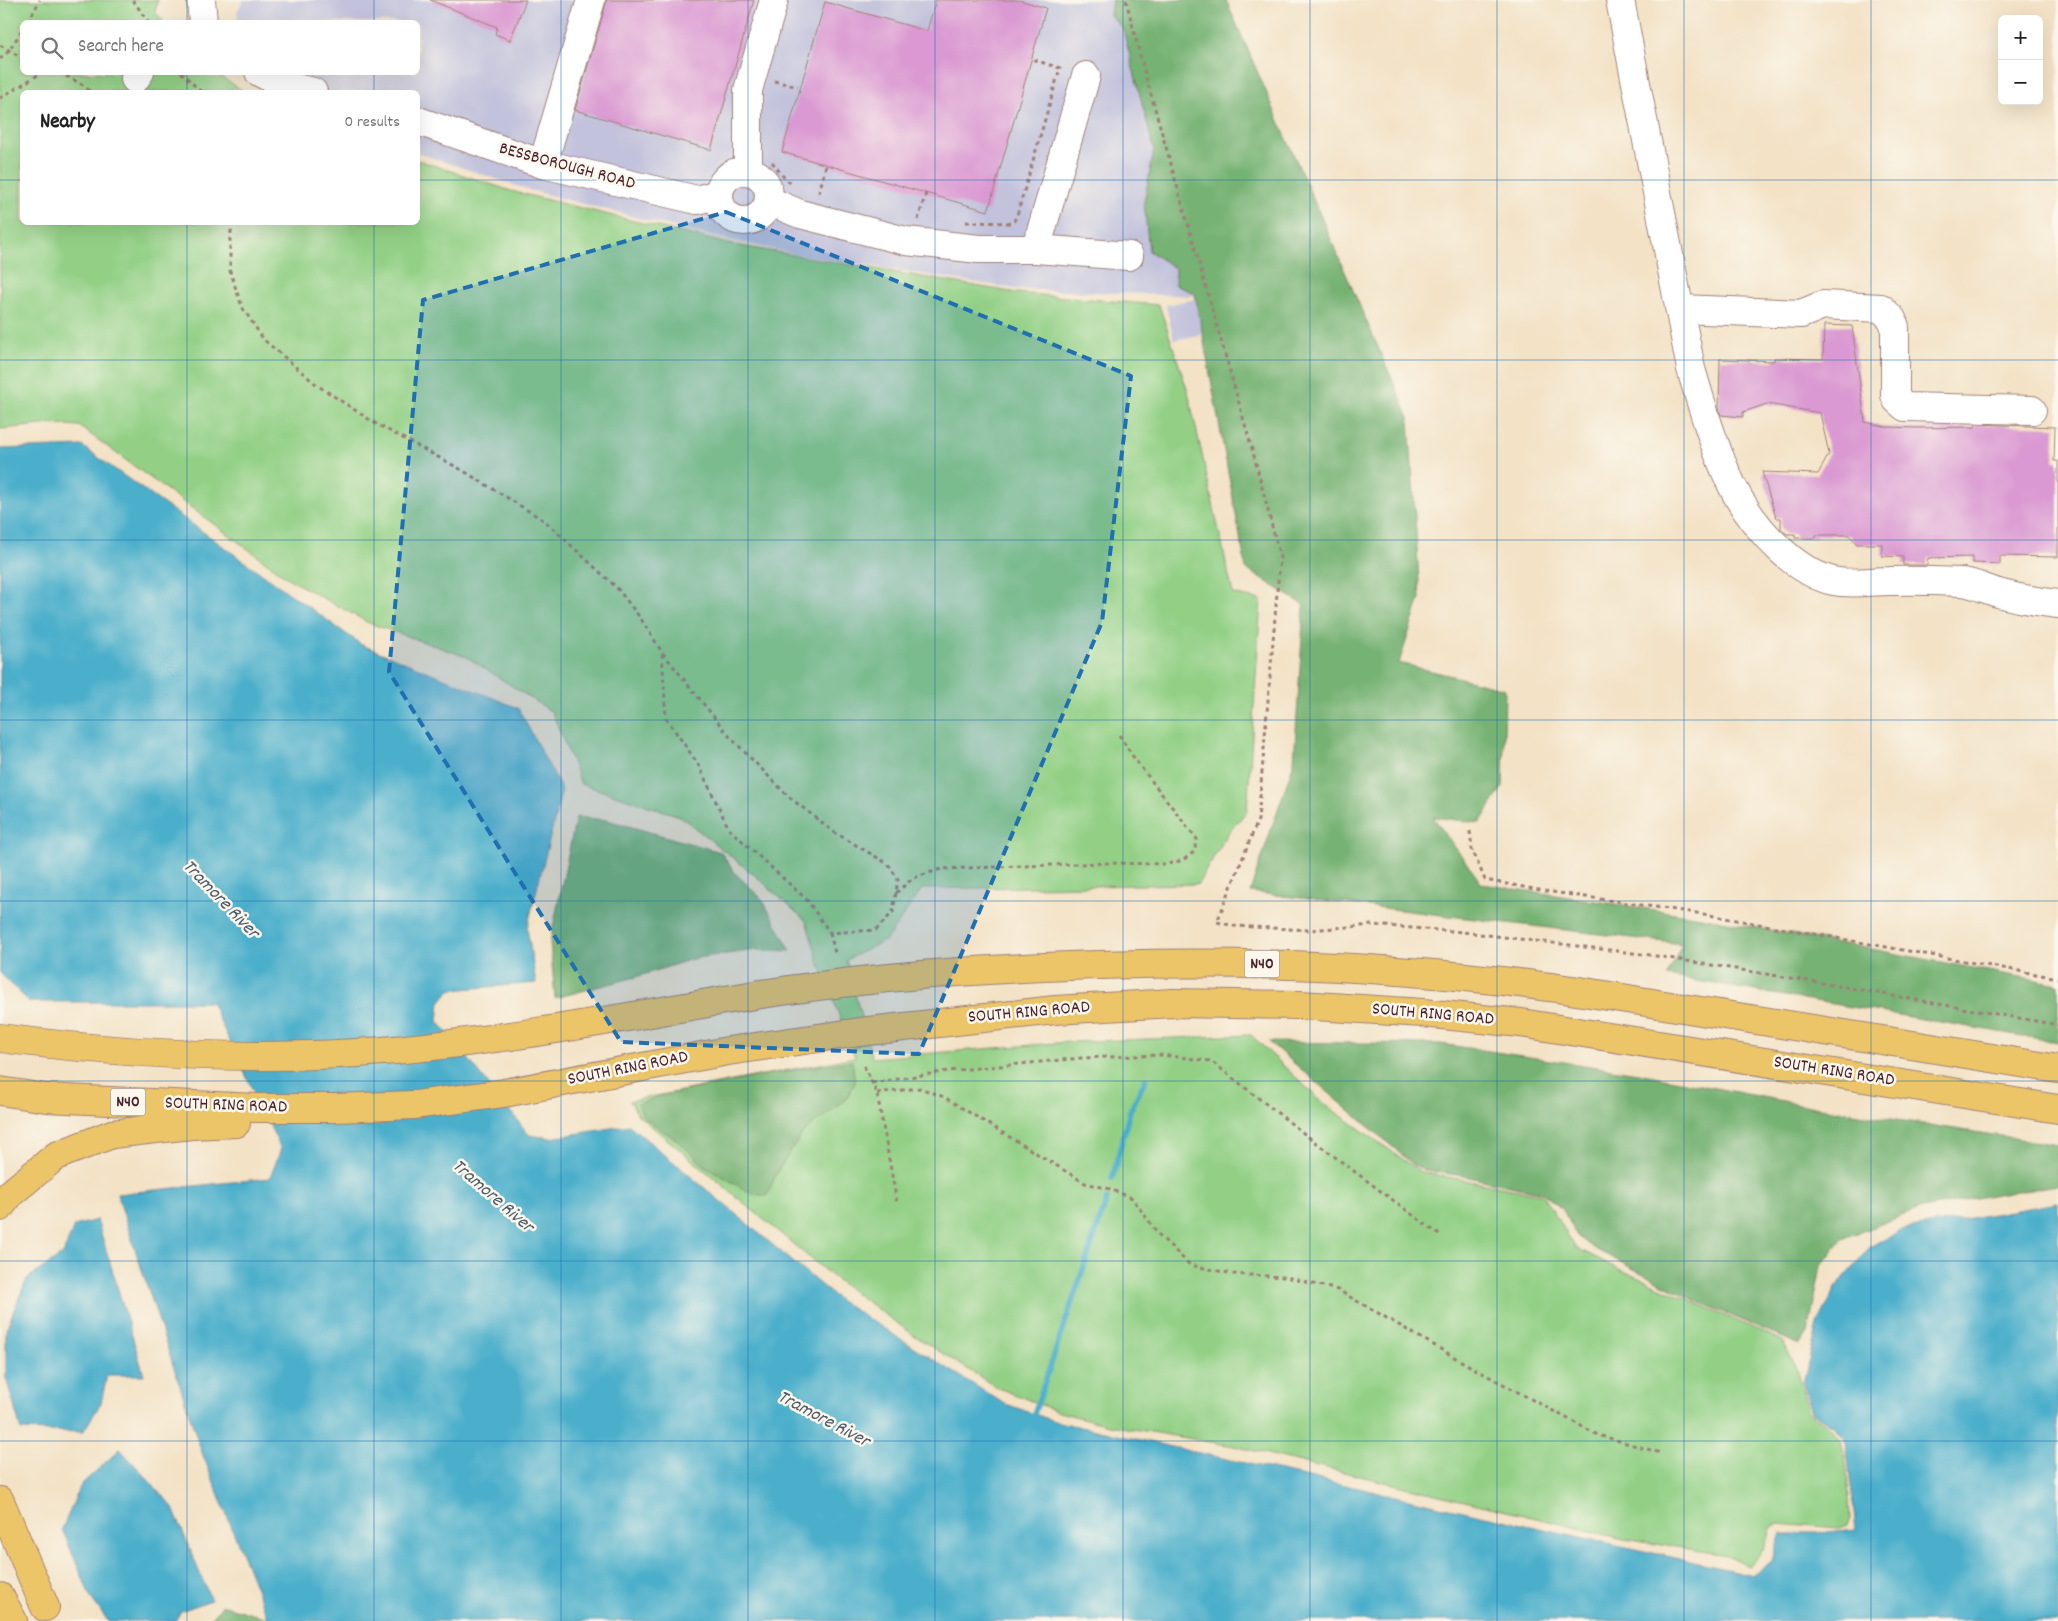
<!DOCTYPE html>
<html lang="en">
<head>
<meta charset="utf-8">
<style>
	body { margin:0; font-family:Dekko,sans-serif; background:#f6f6f6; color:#222 }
	.controls { position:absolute; right:15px; top:15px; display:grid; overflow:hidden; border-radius:8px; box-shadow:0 5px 20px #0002 }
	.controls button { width:45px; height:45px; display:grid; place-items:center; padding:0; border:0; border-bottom:1px solid #e0e0e0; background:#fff; color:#222; font:25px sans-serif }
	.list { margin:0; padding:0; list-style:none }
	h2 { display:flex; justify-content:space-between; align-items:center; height:65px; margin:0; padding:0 20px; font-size:21px }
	h2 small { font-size:16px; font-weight:400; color:#767676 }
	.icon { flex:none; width:28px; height:28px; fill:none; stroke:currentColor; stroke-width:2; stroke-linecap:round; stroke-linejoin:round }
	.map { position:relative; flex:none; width:2058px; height:1621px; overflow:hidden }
	.search { position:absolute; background:#fff; box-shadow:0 5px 20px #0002; left:20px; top:20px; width:400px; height:55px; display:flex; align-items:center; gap:12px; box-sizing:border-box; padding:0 18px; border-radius:8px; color:#767676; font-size:19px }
	.panel { position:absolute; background:#fff; box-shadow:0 5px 20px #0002; left:20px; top:90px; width:400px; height:135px; border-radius:8px }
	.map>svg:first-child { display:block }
	.industrial { fill:#c2c2dc }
	.green { fill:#93d086; stroke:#6e7858 }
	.forest { fill:#76b273; stroke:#60684f }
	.water { fill:#4cafcb; stroke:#4b677b }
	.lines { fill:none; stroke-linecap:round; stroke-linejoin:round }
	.stream { stroke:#4cafcb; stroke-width:5.5 }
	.building { fill:#da99d2 }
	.minor-casing { stroke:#9e8078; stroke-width:30 }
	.highway-casing { stroke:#9e8078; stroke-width:30 }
	.path { stroke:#9e8078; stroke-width:3; stroke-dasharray:4 4; stroke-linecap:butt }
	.minor { stroke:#fff; stroke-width:28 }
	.highway { stroke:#edc569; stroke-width:28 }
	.marked { fill:#1f6fb2; fill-opacity:0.2; stroke:#1f6fb2; stroke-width:4; stroke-dasharray:10 6; stroke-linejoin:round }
	.grid { fill:none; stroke:#1f6fb2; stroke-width:1; stroke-opacity:0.55 }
	.labels { text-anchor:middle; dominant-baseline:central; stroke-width:5; stroke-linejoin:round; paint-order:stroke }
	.shield { fill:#fbf7ec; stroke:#7f6065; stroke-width:1 }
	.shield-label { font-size:16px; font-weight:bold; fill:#4a1f2b }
	.street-label { font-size:18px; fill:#4a1f2b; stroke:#fbf7ec }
	.water-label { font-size:19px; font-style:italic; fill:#4b596b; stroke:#fbf7ec }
</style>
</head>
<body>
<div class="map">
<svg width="2058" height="1621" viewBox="0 0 2058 1621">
	<rect width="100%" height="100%" fill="#fbf7ec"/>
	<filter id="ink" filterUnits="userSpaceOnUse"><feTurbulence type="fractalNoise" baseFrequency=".02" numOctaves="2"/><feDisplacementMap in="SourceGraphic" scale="10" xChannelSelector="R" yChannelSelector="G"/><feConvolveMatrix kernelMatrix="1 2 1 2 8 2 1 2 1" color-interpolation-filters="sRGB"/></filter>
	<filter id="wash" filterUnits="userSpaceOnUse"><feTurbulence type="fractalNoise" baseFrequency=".0096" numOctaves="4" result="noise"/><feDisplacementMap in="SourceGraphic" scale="20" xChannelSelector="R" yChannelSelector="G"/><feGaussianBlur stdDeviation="1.12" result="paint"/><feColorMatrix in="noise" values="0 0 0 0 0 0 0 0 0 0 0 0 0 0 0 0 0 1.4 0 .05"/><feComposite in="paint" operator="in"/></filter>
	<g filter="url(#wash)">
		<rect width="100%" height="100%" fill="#f3e2c6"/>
		<g class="industrial">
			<polygon points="243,0 1123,0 1199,296 1016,289 897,270 795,254 662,224 529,190 418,153 418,92 314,92 298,73 418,72 418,22 238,22 237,12"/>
			<polygon points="1200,298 1207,333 1174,340 1166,305"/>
		</g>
		<path class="green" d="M0,0H158L155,12L164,22H22V72L215,73L245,92H22V222H418V160L511,191L728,244L1017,293L1159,305L1188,392L1233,594L1261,600L1247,811L1228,833L1198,884L922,889L886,940L846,960L872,1058L1069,1042L1251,1035L1323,1103L1421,1172L1543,1195L1575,1247L1612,1266L1783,1341L1799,1375L1808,1412C1819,1420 1831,1426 1838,1437C1848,1451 1849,1501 1850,1519L1848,1525L1840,1528L1779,1523L1770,1528C1766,1544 1763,1558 1748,1566L1727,1555L1624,1539L1234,1446L1109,1425L1059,1412L996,1387L915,1336L834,1278L638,1115L630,1101L855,1057L818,960L806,921L756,876L680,816L581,784L552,712L467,657L369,623L292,581L79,426L52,424L0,429Z"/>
		<g class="forest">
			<polygon points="1112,0 1226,0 1409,418 1420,598 1399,663 1505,689 1503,786 1480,823 1433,817 1482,884 1695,916 2058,984 2058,1042 1667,976 1682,944 1250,892 1294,762 1304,605 1246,569 1195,293 1175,285 1175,268 1149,251 1144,202 1154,150 1123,29 1110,15"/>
			<polygon points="576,817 607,820 721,852 734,872 762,899 791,951 757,950 696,958 636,977 555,998 550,942"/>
			<polygon points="1269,1042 1441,1044 1638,1073 1814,1107 2058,1145 2058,1185 1997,1194 1922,1208 1842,1239 1821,1266 1808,1333 1800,1345 1690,1298 1597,1250 1577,1236 1563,1210 1543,1193 1464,1176 1424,1170 1415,1166"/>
			<polygon points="852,1061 855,1083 846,1099 803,1133 777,1172 767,1196 752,1194 705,1166 674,1138 644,1118 638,1104 663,1095 791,1070"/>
			<polygon points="222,1605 276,1621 209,1621"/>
		</g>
		<g class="water">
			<polygon points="82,446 362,645 518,708 562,790 527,928 536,983 450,990 440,1002 438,1021 529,1135 551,1138 629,1125 840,1301 1003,1403 1054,1421 1753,1575 1772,1561 1781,1533 1819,1533 1856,1529 1846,1442 1836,1428 1811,1412 1803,1383 1819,1321 1837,1286 1869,1248 1900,1230 2058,1203 2058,1621 269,1621 201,1450 117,1194 270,1178 281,1149 211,1002 29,1002 0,973 0,449"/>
			<polygon points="97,1220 144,1375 107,1375 101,1403 83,1432 21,1430 6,1378 6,1329 27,1279 63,1254 74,1226"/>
			<polygon points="120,1449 172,1506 211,1600 181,1611 175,1621 108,1621 91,1598 62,1529 81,1485"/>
		</g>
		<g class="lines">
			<g class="stream">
				<polyline points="1112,1179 1130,1111 1146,1079"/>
				<polyline points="1034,1414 1107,1199"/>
			</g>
		</g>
		<g id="blocks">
			<g class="building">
				<polygon points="430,0 526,0 510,40 495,34 497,27"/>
				<polygon points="607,0 754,0 711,150 575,110"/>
				<polygon points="936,0 1019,0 1046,8 988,211 782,152 825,2 927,31"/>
				<polygon points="1824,325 1852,326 1865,422 1887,427 1917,428 1975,427 1976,424 2055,427 2054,461 2058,461 2058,557 2000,556 2000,564 1973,563 1973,557 1928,558 1927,565 1903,565 1903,557 1882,556 1882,544 1857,544 1849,535 1816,535 1816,538 1795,538 1795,534 1787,534 1781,529 1781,518 1776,518 1762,472 1818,474 1829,454 1820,413 1767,404 1743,412 1743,417 1721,415 1719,407 1720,359 1774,361 1774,358 1823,359"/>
			</g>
		</g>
	</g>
	<g filter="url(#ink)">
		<use href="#blocks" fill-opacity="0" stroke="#9e8078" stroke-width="1"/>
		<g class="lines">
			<g class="minor-casing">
				<g id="minor">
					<polyline points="201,0 203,22"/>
					<path d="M1620,0L1691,369C1703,410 1718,461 1738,497C1757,530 1795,572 1833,581C1851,585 1871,581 1890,581C1914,580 1938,581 1962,582C1975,583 1989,591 2002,594C2021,599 2039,602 2058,604"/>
					<polyline points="259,72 283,85 313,92"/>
					<polyline points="135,79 140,72"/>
					<polyline points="418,121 543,164 697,200 718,194"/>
					<polyline points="543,164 591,0"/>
					<circle cx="744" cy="196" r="25"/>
					<polyline points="748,171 748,90 774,0"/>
					<polyline points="769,201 800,214 906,241 979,249 1036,249 1129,256"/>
					<polyline points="1036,249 1086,76"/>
					<polyline points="1681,309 1801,314 1823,305 1881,308 1892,319 1895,327 1895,395 1897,400 1905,407 2032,410"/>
				</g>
			</g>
			<g class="highway-casing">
				<g id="highway">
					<path d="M0,1038C130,1055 264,1062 395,1050C516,1039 635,1015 755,995C851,980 948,971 1045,967C1208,959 1372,964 1534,985C1585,991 1637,1001 1688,1009C1811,1028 1935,1049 2058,1069"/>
					<polyline points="0,1091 46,1098 257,1108 335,1108 415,1105 504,1093 728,1051 860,1032 1055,1010 1173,1003 1300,1005 1423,1013 1521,1023 2058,1109"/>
					<polyline points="0,1207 11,1193 56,1156 112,1134 191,1125 236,1123"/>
					<polyline points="0,1501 45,1607"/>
					<polyline points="0,1597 13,1621"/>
				</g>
			</g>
			<g class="path">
				<polyline points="133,0 148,22"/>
				<polyline points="1126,0 1142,63 1254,456 1280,557 1258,820 1217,922 1234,926 1309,930 1373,925 1463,932 1650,955 1821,983 2058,1025"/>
				<polyline points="28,22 40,0"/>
				<polyline points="0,45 22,58"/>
				<polyline points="0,59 9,51 22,30"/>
				<polyline points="59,72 83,85 91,92"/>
				<polyline points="181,72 201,92"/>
				<polyline points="774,81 798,87"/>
				<polyline points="0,98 43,72"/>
				<polyline points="772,162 786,180 793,184"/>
				<polyline points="819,193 826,165"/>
				<polyline points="918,220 926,193"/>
				<polyline points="233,222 230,236 230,271 242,307 264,340 317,385 373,422 462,470 545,521 617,588 641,619 662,652 730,737 789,797 834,832 888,864 898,879 893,912 876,930 830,933 807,900 729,829 698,764 666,718 662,652"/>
				<polyline points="966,222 1011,223 1014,221 1018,212 1060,68 1031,59"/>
				<polyline points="1470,831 1472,849 1485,880 1545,891 1703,914 2058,978"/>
				<polyline points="896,893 913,878 941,869 1105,863 1168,864 1183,860 1194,852 1197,839 1136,761 1119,735"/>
				<polyline points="830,933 835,953"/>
				<polyline points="864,1066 877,1093 897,1203"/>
				<polyline points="872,1083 948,1071 1081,1058 1161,1055 1211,1061 1311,1139 1441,1236"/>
				<polyline points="877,1093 920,1088 944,1097 1085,1183 1110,1189 1132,1198 1159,1235 1190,1265 1233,1274 1286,1277 1338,1290 1475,1369 1598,1435 1661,1453"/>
			</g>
			<use href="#minor" class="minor"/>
			<use href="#highway" class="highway"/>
		</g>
	</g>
	<path class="marked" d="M726,212L1131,376L1102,622L919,1054L621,1042L389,672L423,300Z"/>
	<path class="grid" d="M187,0V22M374,0V22M561,0V1621M748,0V1621M935,0V1621M1123,0V1621M1310,0V1621M1497,0V1621M1684,0V1621M1871,0V1621M187,72V92M374,72V92M0,180H22M418,180H2058M187,222V1621M374,222V1621M0,360H2058M0,540H2058M0,720H2058M0,901H2058M0,1081H2058M0,1261H2058M0,1441H2058"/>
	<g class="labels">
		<g class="shield">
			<rect x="1244.5" y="950.5" width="35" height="27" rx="4"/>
			<rect x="110.5" y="1088.5" width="35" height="27" rx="4"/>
		</g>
		<g class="shield-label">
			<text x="1262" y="964">N40</text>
			<text x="128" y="1102">N40</text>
		</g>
		<g class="street-label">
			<text transform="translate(567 167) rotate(15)">BESSBOROUGH ROAD</text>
			<text transform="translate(1029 1013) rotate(-5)">SOUTH RING ROAD</text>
			<text transform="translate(1433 1015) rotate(5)">SOUTH RING ROAD</text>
			<text transform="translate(628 1069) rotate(-11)">SOUTH RING ROAD</text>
			<text transform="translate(1834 1072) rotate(9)">SOUTH RING ROAD</text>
			<text transform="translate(226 1106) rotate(2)">SOUTH RING ROAD</text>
		</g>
		<g class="water-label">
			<text transform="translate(220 900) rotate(46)">Tramore River</text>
			<text transform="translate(492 1197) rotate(41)">Tramore River</text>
			<text transform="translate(823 1420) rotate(28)">Tramore River</text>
		</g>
	</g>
</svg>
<div class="controls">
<button>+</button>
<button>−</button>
</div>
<div class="search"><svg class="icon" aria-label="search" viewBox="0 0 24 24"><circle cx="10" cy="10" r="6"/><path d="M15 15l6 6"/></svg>Search here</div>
<section class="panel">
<h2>Nearby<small>0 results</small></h2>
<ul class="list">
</ul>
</section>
</div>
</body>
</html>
